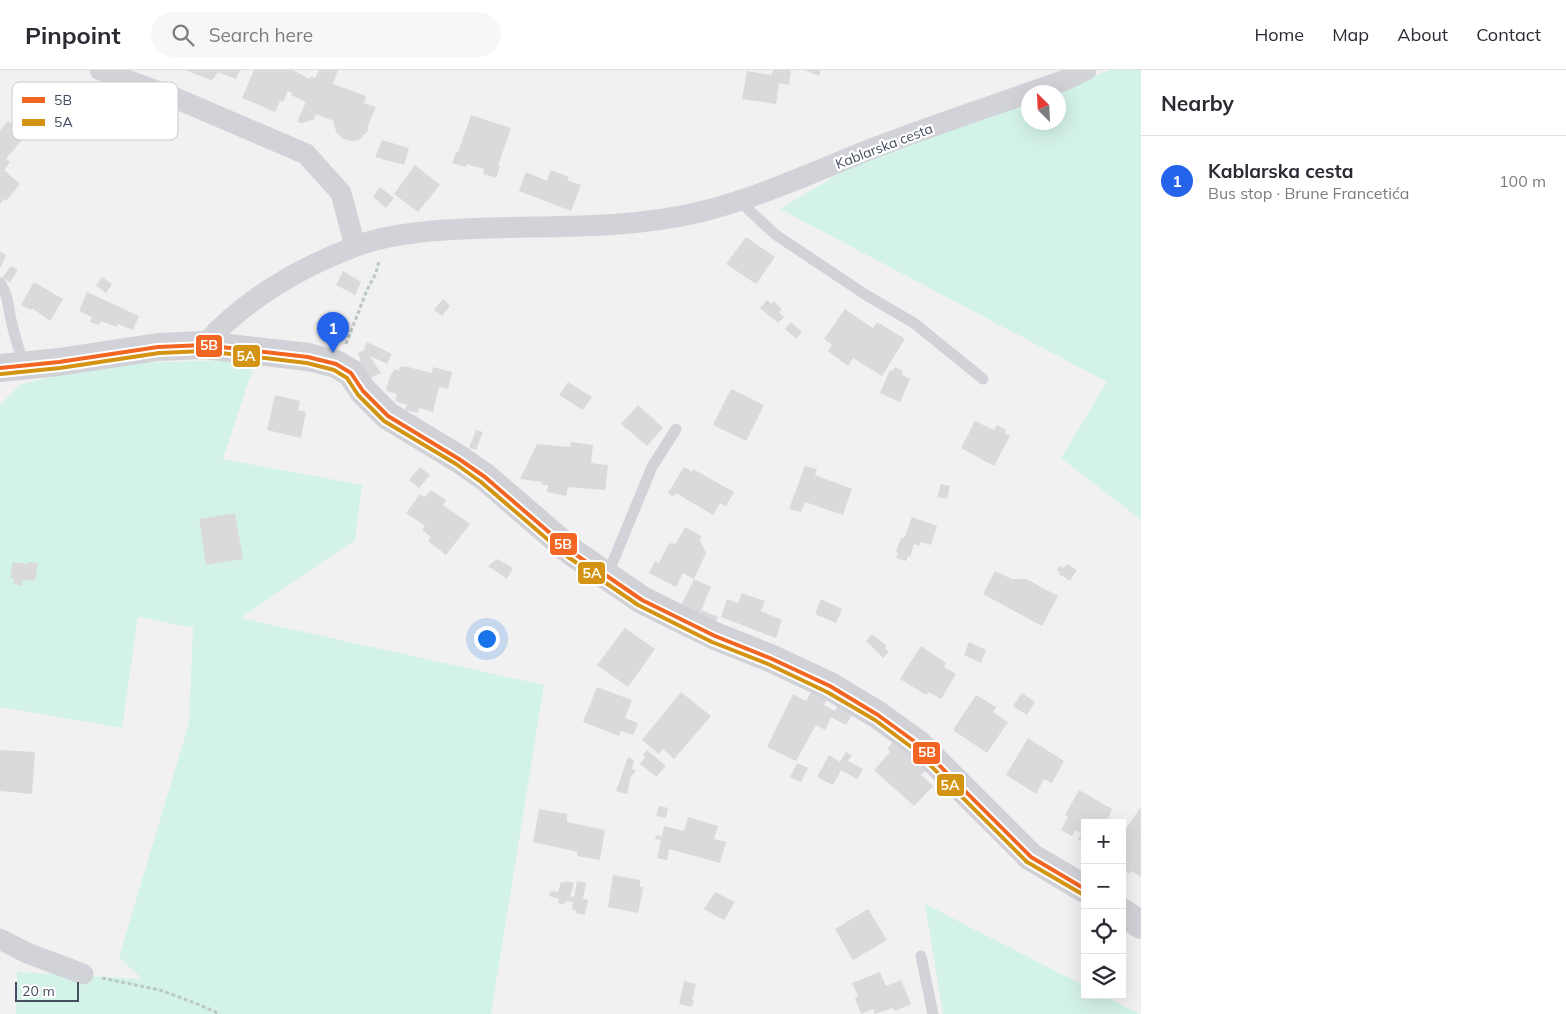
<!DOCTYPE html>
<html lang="en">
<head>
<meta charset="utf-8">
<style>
	body { margin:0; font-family:Mulish,sans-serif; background:#f7f7f7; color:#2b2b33 }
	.controls { position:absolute; right:15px; bottom:15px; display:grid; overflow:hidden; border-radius:0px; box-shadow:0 5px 20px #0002 }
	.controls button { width:45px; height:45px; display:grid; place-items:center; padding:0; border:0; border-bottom:1px solid #e1e1e2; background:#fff; color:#2b2b33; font:25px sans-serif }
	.compass { position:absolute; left:1021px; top:15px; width:45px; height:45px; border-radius:50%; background:#fff; box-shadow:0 5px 20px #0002; rotate:336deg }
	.scale { position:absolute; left:15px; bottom:12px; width:64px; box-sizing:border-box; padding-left:5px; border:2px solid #464d60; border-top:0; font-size:14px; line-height:18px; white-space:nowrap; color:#464d60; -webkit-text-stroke:4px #fff; paint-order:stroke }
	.you { position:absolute; left:486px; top:568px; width:18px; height:18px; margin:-12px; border:4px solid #fff; border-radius:50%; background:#1a73e8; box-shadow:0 0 0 8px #1a73e833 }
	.badge { display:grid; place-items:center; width:32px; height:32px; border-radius:50%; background:#2563eb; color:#fff; font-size:16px; font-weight:700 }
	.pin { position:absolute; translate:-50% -41px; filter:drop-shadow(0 1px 2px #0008) }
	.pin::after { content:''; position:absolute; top:26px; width:18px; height:15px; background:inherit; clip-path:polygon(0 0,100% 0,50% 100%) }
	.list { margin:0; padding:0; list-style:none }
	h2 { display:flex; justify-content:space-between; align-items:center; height:65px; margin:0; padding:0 20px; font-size:21px }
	h2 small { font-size:16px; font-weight:400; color:#7c7c81 }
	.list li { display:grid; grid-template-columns:32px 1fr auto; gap:15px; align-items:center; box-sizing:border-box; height:90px; padding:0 20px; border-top:1px solid #e1e1e2 }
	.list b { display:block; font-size:19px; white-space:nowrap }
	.list p { margin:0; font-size:16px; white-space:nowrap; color:#7c7c81 }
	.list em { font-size:16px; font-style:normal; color:#7c7c81 }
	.icon { flex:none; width:28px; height:28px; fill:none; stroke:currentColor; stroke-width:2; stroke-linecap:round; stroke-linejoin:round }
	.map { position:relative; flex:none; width:1141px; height:944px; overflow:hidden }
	header { display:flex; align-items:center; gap:30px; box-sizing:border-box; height:70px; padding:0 25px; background:#fff; border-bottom:1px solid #e1e1e2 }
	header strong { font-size:24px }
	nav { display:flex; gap:28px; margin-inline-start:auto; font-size:18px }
	.search { width:350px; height:45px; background:#f7f7f7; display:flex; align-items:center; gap:12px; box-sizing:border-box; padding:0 18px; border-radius:28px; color:#7c7c81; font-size:19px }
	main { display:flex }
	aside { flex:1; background:#fff }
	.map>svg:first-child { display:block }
	.green { fill:#d4f3e8 }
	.building { fill:#dadadd }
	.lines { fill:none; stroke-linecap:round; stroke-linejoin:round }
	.path { stroke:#bcc8c8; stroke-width:3; stroke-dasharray:4 2.5; stroke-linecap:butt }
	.lane { stroke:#d2d3d8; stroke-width:11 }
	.street { stroke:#d2d3d8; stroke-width:21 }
	.secondary { stroke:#d1d2d8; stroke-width:28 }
	.bus-1-casing { stroke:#fff; stroke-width:8 }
	.bus-2-casing { stroke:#fff; stroke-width:8 }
	.bus-1 { stroke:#f26522; stroke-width:4 }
	.bus-2 { stroke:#d49413; stroke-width:4 }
	.labels { text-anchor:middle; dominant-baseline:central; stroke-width:4.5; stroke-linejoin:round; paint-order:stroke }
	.street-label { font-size:14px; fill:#464d60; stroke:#fff }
	.key { fill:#fff; stroke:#c8cacf; stroke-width:1 }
	.key-label { font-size:14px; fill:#464d60 }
	.line-badge { stroke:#fff; stroke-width:2 }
	.badge-label { font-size:14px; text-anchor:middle; font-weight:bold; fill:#fff }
</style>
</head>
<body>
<header>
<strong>Pinpoint</strong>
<div class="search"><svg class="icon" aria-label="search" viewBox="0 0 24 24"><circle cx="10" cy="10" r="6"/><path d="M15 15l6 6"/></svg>Search here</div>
<nav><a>Home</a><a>Map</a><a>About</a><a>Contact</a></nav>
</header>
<main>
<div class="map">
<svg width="1141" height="944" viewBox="0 0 1141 944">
	<rect width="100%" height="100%" fill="#f2f1f1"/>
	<g class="green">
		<polygon points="1110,0 1141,0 1141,450 1061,388 1107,312 780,139 864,89 1028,29 1028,52 1058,52 1058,22 1048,22"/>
		<polygon points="256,289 223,389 362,415 355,470 240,548 544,615 491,944 16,944 17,902 142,909 119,887 189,653 193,558 138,547 122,658 0,637 0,335 21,314 108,294"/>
		<polygon points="925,834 1085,916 1085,925 1103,925 1139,944 943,944"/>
	</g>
	<g class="building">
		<polygon points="185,0 240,0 236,9 218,2 214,8 211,10"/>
		<polygon points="254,0 293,0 310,9 311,6 315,8 319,0 338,0 333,14 366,26 364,33 376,37 367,58 369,59 368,61 359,70 351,71 343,69 337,63 334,56 334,51 316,44 313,51 311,50 303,53 297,52 306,32 291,25 292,23 288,21 283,32 280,31 275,42 242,28"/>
		<polygon points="773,0 791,0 789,15 779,13 776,34 742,29 747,1 772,5"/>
		<polygon points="804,0 821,0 819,6"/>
		<polygon points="471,45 511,58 498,96 500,97 496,108 483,104 484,99 466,94 466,97 452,93 456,82 458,82"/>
		<polygon points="8,51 26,65 6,89 10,92 4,100 20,114 6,131 4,129 0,134 0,60"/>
		<polygon points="382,70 409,78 404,95 375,87"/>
		<polygon points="415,95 440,115 418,142 394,124"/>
		<polygon points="551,100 569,107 567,110 581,115 571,141 519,121 526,102 547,111"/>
		<polygon points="380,117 394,128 386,138 373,127"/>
		<polygon points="746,167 775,187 756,214 726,194"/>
		<polygon points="0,182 6,185 0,199"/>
		<polygon points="11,196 18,200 10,212 2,208"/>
		<polygon points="343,201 361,212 355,225 336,215"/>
		<polygon points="102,207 112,214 106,223 96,216"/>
		<polygon points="34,212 63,229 50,251 32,238 31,240 21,235"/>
		<polygon points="87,222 139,246 133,260 118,254 117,257 101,251 99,255 90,252 92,247 79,241"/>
		<polygon points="443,229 450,236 442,246 434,240"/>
		<polygon points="767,230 772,234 774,231 782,240 779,242 784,247 778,253 760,238"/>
		<polygon points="845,239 873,258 877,252 905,269 882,306 853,288 848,296 828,281 832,275 824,269"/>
		<polygon points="791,252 802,262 796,269 785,259"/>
		<polygon points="367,272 392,284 387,294 370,286 381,303 370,308 361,293 358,283 366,279 364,278"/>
		<polygon points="404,296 432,303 433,297 452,302 448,319 439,317 433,342 419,338 418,343 405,340 407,335 395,331 397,324 386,321 390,306 395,299 399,301 400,297 404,297"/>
		<polygon points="895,297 903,301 902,305 910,309 900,332 880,323 890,300 893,301"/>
		<polygon points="568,312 592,327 583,340 559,325"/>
		<polygon points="731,319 764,335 746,371 713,355"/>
		<polygon points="275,325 300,331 298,340 306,342 301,368 267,360"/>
		<polygon points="638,335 663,358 647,376 621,354"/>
		<polygon points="975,351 994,360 997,355 1006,360 1005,363 1010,366 994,396 961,378"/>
		<polygon points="476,360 483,362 476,380 469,378"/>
		<polygon points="571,372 593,375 591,393 608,395 605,420 568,417 566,426 547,422 548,415 542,415 542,412 520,409 537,374 570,377"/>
		<polygon points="805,396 817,399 815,405 852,419 843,445 805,432 801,442 789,439"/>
		<polygon points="420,397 430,405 419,418 409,410"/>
		<polygon points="684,397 692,402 693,399 734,422 726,436 720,433 713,445 676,423 674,427 668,423"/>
		<polygon points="941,414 950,416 947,429 937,427"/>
		<polygon points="431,420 446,430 443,435 470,454 446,485 428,471 431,467 422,460 425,456 406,443 420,424 425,427"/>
		<polygon points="235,443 243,489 206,495 199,449"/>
		<polygon points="912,447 937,456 931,475 921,472 919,476 914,474 910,487 908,486 906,491 896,488 898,483 896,482 901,468 903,468 905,466"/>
		<polygon points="685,457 701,466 700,470 706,483 694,509 683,503 676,517 649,503 655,491 659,493 668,475 671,473 676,474"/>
		<polygon points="497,489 513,498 507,509 488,496"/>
		<polygon points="13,492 28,494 29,492 38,493 35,511 23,510 22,516 13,514 14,508 10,507"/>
		<polygon points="1067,494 1077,500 1070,511 1059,504 1060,502 1057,501 1059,496 1063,497 1063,499"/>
		<polygon points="995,501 1012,509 1026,509 1058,526 1042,556 983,524"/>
		<polygon points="694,509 711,517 699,545 681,536"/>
		<polygon points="742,523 765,531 761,541 782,550 776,568 721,547 727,529 738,533"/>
		<polygon points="821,529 842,539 836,553 815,544"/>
		<polygon points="702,540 718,547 714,556 698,550"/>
		<polygon points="625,558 655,579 628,617 597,595"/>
		<polygon points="872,564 887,576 885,578 888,581 888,583 883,588 866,571"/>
		<polygon points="969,572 986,580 981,593 964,585"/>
		<polygon points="921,576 946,593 944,597 956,604 941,629 928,622 926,625 900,609"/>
		<polygon points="597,617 632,630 625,648 638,653 633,665 621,661 619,666 583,652"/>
		<polygon points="681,622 711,646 674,689 663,679 659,684 642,670"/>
		<polygon points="811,622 827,630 824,635 835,641 838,634 853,643 846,655 831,647 825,660 816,655 796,691 767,677 793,624 806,631"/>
		<polygon points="1022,623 1035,632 1027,645 1013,636"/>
		<polygon points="976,625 996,637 993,642 1008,652 987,683 953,660"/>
		<polygon points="1028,668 1064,691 1052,713 1044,709 1036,724 1006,705"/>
		<polygon points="896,669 928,698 921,705 933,716 914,736 874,700 890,682 887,679"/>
		<polygon points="0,680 35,682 32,724 0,721"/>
		<polygon points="647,680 666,696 656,707 640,694 645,687 643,685"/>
		<polygon points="846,682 852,685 848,691 863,699 857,709 841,700 833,715 817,707 829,685 840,692"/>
		<polygon points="628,687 634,690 632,699 636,700 633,705 631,705 627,724 616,721"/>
		<polygon points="797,693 808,698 801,712 790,707"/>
		<polygon points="1079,720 1112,739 1106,753 1085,753 1085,773 1078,770 1081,763 1075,760 1072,766 1061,760 1068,747 1065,745"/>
		<polygon points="659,736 668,738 666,748 656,746"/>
		<polygon points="1141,737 1141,807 1131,801 1129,804 1122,799 1122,764"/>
		<polygon points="539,739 567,744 567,752 605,760 600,790 577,786 578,782 533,772"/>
		<polygon points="688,747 718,756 714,769 726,772 720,793 669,779 667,790 657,788 661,770 655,769 656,765 662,766 664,756 684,761"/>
		<polygon points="613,805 640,810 640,817 643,817 642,825 638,843 608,837"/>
		<polygon points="566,811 574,813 570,826 574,827 577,811 586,813 583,829 588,830 585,845 575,843 576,840 572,840 573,832 565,831 564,835 558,833 559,829 549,826 550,821 558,822 561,812 565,813"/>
		<polygon points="715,822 735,832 724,850 704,839"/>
		<polygon points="868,839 887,870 853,890 835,859"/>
		<polygon points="880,902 886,916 901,910 911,934 895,941 893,938 875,944 873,939 861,944 855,928 858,926 852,913"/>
		<polygon points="684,911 696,914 692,930 694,930 692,937 679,934"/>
	</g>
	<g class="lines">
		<g class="path">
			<polyline points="346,274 367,220 376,203 379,191"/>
			<polyline points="102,908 160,920 195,933 220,944"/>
		</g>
		<g class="lane">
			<polyline points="740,131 751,142 776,165 866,225 914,253 983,309"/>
			<path d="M0,213C9,226 8,239 12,254C15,268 20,282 24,296"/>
			<polyline points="607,506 652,397 676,359"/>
			<polyline points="921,886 933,944"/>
		</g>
		<g class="street">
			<polyline points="100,0 173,27 306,84 341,123 355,176"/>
			<polyline points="1031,22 1063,11 1086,0"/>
			<path d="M204,275C243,231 298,198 354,177C381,166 415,162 445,160C530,154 616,162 700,142C757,128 812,103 866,81C920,60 974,42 1028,23"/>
			<polyline points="0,869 27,883 83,904"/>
		</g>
		<g class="secondary">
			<polyline points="0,298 59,292 158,277 204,275 308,287 336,294 351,303 363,321 388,346 459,389 485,407 572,482 642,530 715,566 770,588 830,616 878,645 918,674 1031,787 1085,819"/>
			<polyline points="1122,842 1141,855"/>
		</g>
		<g class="bus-1-casing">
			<polyline id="bus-1" points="0,298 59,292 158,277 204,275 308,287 336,294 351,303 363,321 388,346 459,389 485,407 572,482 642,530 715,566 770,588 830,616 878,645 918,674 1031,787 1085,819"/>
		</g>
		<g class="bus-2-casing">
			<polyline id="bus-2" points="1,304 60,298 159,283 204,281 307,293 334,300 347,308 358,325 384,351 456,394 481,412 568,487 638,535 712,572 768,594 827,622 875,650 914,679 1027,792 1082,824"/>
		</g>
		<use href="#bus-1" class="bus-1"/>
		<use href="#bus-2" class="bus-2"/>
	</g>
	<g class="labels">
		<g class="street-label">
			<text transform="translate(884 76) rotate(-21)">Kablarska cesta</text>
		</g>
	</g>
	<rect x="12" y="12" width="166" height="58" rx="8" class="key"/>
	<rect x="22" y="27" width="23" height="6" fill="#f26522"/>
	<rect x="22" y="49" width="23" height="7" fill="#d49413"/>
	<g class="key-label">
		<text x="54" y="35">5B</text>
		<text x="54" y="57">5A</text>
	</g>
	<g class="line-badge">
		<rect x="195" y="264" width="28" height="24" rx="5" fill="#f26522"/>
		<rect x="232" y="274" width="29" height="24" rx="5" fill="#d49413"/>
		<rect x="549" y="462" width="29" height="24" rx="5" fill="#f26522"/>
		<rect x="577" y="491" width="29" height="24" rx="5" fill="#d49413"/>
		<rect x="912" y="671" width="29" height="24" rx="5" fill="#f26522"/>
		<rect x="936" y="703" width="29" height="24" rx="5" fill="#d49413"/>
	</g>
	<g class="badge-label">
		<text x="209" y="280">5B</text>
		<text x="246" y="291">5A</text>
		<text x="563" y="479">5B</text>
		<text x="592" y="508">5A</text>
		<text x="927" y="687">5B</text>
		<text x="950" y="720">5A</text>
	</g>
</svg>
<div class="controls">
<button>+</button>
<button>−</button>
<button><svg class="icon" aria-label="locate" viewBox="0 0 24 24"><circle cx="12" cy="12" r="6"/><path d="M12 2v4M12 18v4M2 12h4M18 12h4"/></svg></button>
<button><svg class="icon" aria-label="layers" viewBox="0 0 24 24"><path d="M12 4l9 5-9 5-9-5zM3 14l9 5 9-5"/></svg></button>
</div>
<svg class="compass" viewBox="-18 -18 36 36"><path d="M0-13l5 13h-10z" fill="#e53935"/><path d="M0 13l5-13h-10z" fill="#7c7c81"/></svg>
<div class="scale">20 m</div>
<div class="you"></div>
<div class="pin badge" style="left:333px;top:283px">1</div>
</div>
<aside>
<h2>Nearby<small></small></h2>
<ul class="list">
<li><span class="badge">1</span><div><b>Kablarska cesta</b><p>Bus stop · Brune Francetića</p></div><em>100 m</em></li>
</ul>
</aside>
</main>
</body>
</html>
